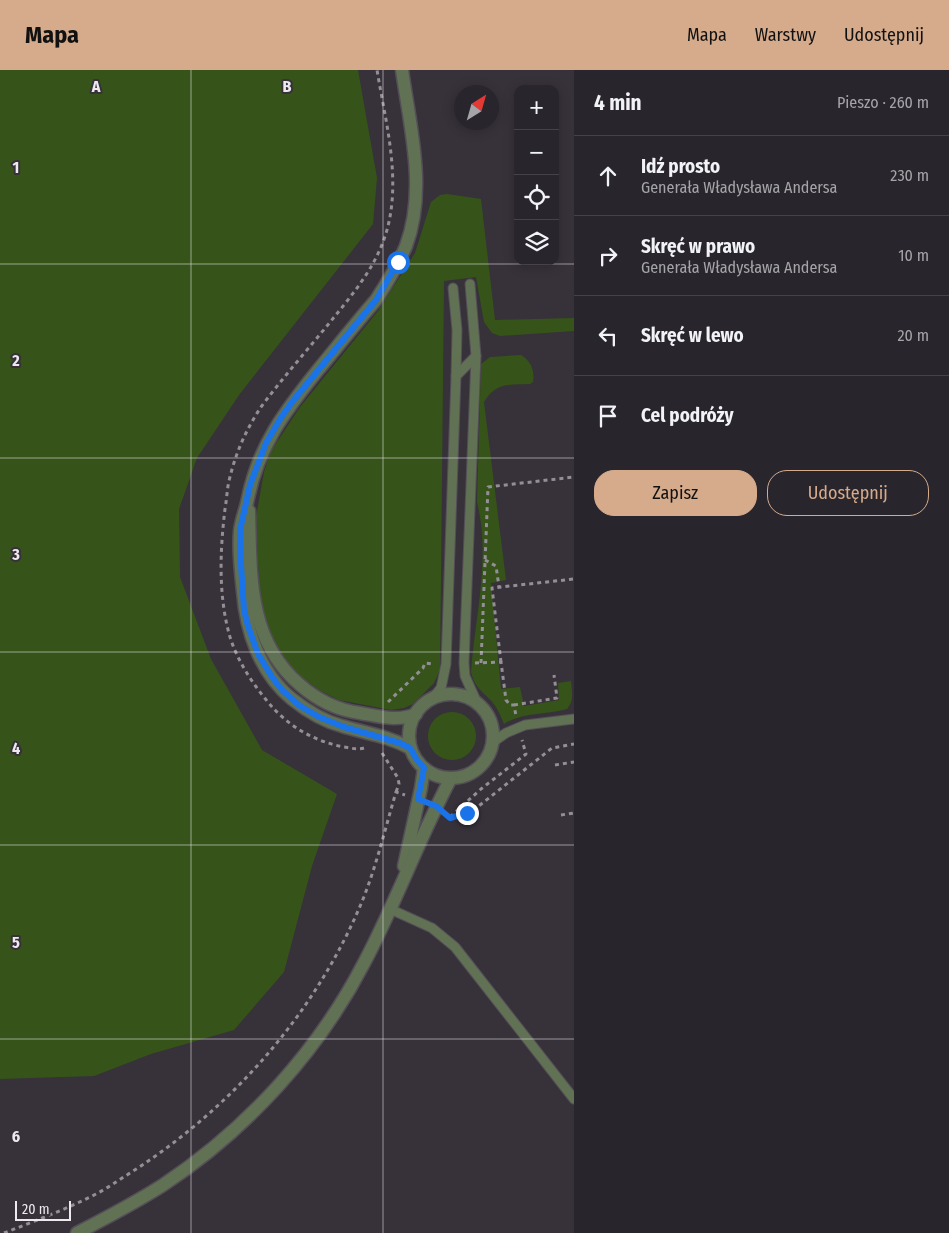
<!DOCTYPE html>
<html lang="pl">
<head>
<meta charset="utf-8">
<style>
	body { margin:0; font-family:"Fira Sans Condensed",sans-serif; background:#312d34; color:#f1f3f6 }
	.controls { position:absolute; right:15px; top:15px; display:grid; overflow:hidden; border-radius:10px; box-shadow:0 2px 12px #0003 }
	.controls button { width:45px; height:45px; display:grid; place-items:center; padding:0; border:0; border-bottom:1px solid #454248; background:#29252c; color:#f1f3f6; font:25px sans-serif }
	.compass { position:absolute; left:454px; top:15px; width:45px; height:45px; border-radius:50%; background:#29252c; box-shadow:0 2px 12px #0003; rotate:37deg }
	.scale { position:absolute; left:15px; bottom:12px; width:56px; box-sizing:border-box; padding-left:5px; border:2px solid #ede9ef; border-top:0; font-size:14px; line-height:18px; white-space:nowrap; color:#ede9ef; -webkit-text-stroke:4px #37313a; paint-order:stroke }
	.stop { position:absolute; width:15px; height:15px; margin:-11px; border:4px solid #1a73e8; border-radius:50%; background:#fff }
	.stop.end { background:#1a73e8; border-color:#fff; box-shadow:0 1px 5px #0008 }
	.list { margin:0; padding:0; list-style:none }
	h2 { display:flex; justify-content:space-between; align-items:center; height:65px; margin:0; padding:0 20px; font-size:21px }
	h2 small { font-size:16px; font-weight:400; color:#a5a5a9 }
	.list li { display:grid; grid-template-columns:32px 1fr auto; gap:15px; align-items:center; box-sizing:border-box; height:80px; padding:0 20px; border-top:1px solid #454248 }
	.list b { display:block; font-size:19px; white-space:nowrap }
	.list p { margin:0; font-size:16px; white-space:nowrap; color:#a5a5a9 }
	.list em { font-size:16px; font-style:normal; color:#a5a5a9 }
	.actions { display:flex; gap:10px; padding:15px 20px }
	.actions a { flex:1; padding:11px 0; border:1px solid #d6ab8b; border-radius:20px; text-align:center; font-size:18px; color:#d6ab8b }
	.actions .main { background:#d6ab8b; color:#111 }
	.icon { flex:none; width:28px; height:28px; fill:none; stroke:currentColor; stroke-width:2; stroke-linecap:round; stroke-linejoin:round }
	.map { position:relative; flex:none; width:574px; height:1163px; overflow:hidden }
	header { display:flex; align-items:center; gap:30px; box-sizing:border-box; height:70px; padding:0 25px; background:#d6ab8b; color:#111 }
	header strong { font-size:24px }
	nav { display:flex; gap:28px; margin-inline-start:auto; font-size:18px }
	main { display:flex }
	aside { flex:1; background:#29252c }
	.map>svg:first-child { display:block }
	.green { fill:#365419 }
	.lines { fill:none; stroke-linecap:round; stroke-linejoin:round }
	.lane-casing { stroke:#544e57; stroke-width:11 }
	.street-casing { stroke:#544e57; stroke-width:15 }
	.path { stroke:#948f97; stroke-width:3; stroke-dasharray:4 4; stroke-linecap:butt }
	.lane { stroke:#607154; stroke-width:9 }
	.street { stroke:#607154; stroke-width:12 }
	.route { stroke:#1a73e8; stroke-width:6 }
	.grid { fill:none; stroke:#ede9ef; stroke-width:1; stroke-opacity:0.55 }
	.grid-label { font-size:16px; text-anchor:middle; font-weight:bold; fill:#ede9ef; stroke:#37313a; stroke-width:4; stroke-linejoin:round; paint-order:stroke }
</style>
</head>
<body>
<header>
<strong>Mapa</strong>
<nav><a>Mapa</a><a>Warstwy</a><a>Udostępnij</a></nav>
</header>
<main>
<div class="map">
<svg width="574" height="1163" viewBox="0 0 574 1163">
	<rect width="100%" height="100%" fill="#37313a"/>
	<g class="green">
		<polygon points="0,0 358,0 377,108 373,154 239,325 197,388 179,439 180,507 211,589 262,680 337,724 312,796 284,902 234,960 151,984 94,1006 0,1009"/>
		<polygon points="447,124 481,129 495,250 574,248 574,261 500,266 492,263 484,252 476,207 444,211 440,600 434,613 413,634 404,638 391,640 339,630 319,620 303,608 285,590 270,565 260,531 256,447 264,402 271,381 300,337 378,241 415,183 431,132 440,125"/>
		<path d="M521,285C531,291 535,301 533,312L530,314C509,315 496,312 484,332L506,510L491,513L501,619L520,617L524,636L559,630L558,613L571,611C572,622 574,631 567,639C546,645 522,642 504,654C501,647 498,639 493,633C483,621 475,619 471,602C475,546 491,488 477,432L481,294L490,287Z"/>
		<circle cx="452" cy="666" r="24"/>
	</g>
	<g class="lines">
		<g class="lane-casing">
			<g id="lane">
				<polyline points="470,214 476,286 464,593 465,606 478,635"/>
				<polyline points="456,306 476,286"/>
				<polyline points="431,630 441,618 446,594 456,306 457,260 453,218"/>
				<polyline points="493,672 506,663 525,655 574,649"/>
				<polyline points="390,839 432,858 455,877 574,1029"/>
			</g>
		</g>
		<g class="street-casing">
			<g id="street">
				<path d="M402,0C410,57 427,120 406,176C398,195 387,213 376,230C356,253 337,277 318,300C285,341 259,375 248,428C246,439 241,450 240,461C238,481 241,502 243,522C246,561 260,603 292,629C307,641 323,651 342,656C365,663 388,666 410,678"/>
				<path d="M249,441C251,504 247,569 299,614C317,630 336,640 360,643C378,646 398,652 416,644"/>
				<circle cx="451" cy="666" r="42"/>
				<polyline points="404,796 421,718 424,698"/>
				<path d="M77,1163C106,1148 135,1133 163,1115C246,1060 318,982 364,893C396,833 419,768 451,708"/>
			</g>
		</g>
		<g class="path">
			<polyline points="485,490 496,496 499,517"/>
			<polyline points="501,592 492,518 574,509"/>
			<polyline points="475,593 501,592 506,630 510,635 514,635 516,646"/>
			<polyline points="481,593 488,417 574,407"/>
			<polyline points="388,632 423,598 425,593 434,594"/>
			<polyline points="514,635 557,628 554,605"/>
			<path d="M364,678C357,680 351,678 344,677C317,672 293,659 274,639C256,619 238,593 230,567C218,526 220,480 225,439C227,428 227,417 230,407C236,382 247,358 261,337C284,306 311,276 335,246C353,224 373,199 383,172C404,117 386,55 377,0"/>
			<polyline points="382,683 398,708 399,714 396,722"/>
			<polyline points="555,695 574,692"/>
			<polyline points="561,745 574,743"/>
			<polyline points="450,747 481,719 526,684 522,670"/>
			<polyline points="450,747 467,743 475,739 552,678 574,674"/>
			<path d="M4,1163C35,1151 67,1139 98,1123C109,1117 119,1110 130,1103C231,1039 314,945 361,834C376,798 385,759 396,722L405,725"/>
		</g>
		<use href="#lane" class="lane"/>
		<use href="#street" class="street"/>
	</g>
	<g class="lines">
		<polyline class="route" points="398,192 376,230 292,332 282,346 266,373 250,415 240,460 240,480 244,540 248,556 258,584 272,607 282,620 300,636 319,647 344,657 400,673 410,678 417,690 424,698 418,729 436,736 450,748 467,743"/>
	</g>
	<path class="grid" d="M191,0V1163M383,0V1163M0,194H574M0,388H574M0,582H574M0,775H574M0,969H574"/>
	<g class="grid-label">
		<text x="96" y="22">A</text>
		<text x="287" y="22">B</text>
		<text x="16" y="103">1</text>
		<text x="16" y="296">2</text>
		<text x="16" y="490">3</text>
		<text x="16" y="684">4</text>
		<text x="16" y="878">5</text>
		<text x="16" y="1072">6</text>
	</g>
</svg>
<div class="controls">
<button>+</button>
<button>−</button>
<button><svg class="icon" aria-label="locate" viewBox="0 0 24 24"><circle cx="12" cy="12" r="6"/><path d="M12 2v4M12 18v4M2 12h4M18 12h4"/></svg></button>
<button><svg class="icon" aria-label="layers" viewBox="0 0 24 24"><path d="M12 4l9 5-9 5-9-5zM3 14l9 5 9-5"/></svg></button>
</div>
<svg class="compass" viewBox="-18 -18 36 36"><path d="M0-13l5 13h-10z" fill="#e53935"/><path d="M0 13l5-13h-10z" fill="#a5a5a9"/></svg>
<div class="scale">20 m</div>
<div class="stop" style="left:398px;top:192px"></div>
<div class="stop end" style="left:467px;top:743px"></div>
</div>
<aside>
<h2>4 min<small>Pieszo · 260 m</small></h2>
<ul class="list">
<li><svg class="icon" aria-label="ahead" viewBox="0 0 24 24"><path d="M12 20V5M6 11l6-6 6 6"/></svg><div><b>Idź prosto</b><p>Generała Władysława Andersa</p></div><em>230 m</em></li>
<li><svg class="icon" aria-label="right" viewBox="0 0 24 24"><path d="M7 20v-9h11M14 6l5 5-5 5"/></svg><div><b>Skręć w prawo</b><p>Generała Władysława Andersa</p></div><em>10 m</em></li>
<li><svg class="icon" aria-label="left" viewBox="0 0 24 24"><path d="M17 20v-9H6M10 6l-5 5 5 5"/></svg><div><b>Skręć w lewo</b></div><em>20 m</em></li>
<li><svg class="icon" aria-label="arrive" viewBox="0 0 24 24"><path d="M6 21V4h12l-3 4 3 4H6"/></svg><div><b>Cel podróży</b></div></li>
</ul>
<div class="actions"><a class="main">Zapisz</a><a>Udostępnij</a></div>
</aside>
</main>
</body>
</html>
